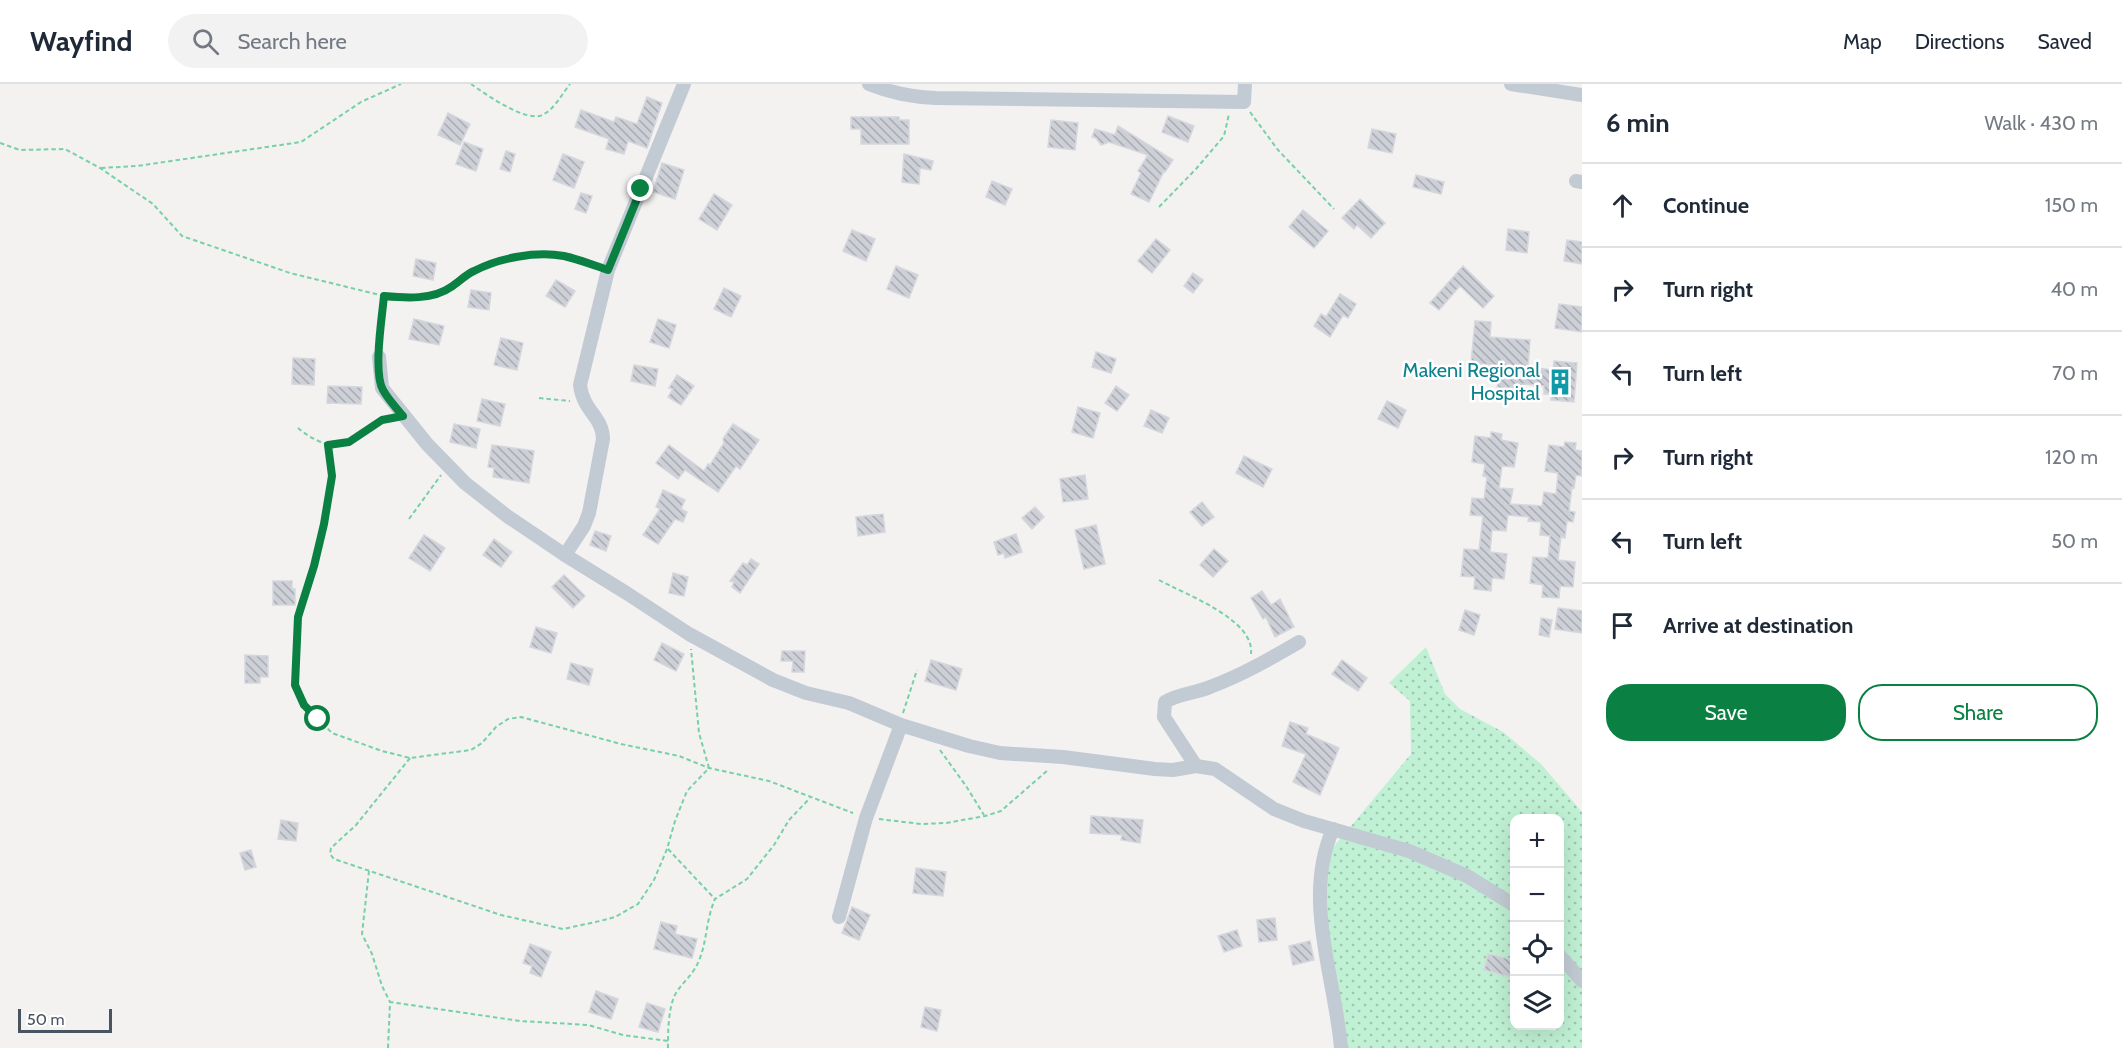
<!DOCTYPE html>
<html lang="en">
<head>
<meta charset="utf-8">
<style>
	body { margin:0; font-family:Cabin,sans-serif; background:#f2f2f3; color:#1f2937 }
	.controls { position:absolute; right:18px; bottom:18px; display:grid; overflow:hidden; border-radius:12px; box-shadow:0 6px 24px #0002 }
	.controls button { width:54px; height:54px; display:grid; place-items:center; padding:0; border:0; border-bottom:2px solid #e0e1e3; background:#fff; color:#1f2937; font:30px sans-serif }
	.scale { position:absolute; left:18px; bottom:15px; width:94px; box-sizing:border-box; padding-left:6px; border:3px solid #485460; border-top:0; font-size:16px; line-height:21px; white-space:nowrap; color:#485460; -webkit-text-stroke:4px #fff; paint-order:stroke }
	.stop { position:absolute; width:18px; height:18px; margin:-14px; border:4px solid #0b8043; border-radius:50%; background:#fff }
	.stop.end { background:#0b8043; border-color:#fff; box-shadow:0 2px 6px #0008 }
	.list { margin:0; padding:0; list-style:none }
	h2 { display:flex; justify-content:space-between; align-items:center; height:78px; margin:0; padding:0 24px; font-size:26px }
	h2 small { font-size:20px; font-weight:400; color:#747a83 }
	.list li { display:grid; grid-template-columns:39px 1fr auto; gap:18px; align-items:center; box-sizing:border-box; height:84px; padding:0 24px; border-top:2px solid #e0e1e3 }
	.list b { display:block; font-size:22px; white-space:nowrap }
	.list em { font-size:20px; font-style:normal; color:#747a83 }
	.actions { display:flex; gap:12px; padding:18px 24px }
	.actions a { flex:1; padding:14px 0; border:2px solid #0b8043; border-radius:24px; text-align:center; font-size:21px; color:#0b8043 }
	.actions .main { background:#0b8043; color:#fff }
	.icon { flex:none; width:33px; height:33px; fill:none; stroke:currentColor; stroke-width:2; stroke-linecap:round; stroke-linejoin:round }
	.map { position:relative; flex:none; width:1582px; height:964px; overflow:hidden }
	header { display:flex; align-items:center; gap:36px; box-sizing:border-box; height:84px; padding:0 30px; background:#fff; border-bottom:2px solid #e0e1e3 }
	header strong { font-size:28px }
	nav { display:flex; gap:33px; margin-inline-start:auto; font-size:21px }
	.search { width:420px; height:54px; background:#f2f2f3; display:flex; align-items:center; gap:15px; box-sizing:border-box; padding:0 21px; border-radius:33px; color:#747a83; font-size:22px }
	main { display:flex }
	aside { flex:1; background:#fff }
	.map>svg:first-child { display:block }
	.grass { fill:url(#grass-dots); fill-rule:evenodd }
	.building { fill:url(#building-back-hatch); stroke:#d5d7dd; stroke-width:1.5 }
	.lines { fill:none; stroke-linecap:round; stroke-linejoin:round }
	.path { stroke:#76d1a6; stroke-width:2; stroke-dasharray:4.5 3; stroke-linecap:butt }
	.minor { stroke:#c2cbd3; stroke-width:14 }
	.route { stroke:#0b8043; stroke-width:8 }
	.labels { text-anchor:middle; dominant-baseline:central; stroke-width:5; stroke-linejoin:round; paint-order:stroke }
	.culture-label { font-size:20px; fill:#0d838f; stroke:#fff; text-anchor:end }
</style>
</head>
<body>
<header>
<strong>Wayfind</strong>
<div class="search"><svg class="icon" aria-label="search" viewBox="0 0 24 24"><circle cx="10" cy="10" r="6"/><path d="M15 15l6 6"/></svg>Search here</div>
<nav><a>Map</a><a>Directions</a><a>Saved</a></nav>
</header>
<main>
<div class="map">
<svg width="1582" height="964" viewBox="0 0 1582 964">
	<defs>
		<pattern id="grass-dots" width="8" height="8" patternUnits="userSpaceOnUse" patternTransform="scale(1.5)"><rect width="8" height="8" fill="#c0f1d4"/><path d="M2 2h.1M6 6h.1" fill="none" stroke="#9ec6af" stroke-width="1.8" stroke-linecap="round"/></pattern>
		<pattern id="building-back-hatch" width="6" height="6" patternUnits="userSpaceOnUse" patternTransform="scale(1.5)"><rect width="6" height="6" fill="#cdd0d6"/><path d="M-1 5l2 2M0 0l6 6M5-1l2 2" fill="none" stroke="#a8abb1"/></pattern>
	</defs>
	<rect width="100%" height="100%" fill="#f4f1f1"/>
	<path class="grass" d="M1426,563L1445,610L1460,625L1503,648L1541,680L1582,728V964H1347L1316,784L1411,670L1410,617L1389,599ZM1514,734H1560V942H1514Z"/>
	<g class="building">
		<polygon points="647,13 662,19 647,64 628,57 624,70 606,65 609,55 575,43 581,26 614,38 616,33 637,40"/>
		<polygon points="448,29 470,40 460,61 438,51"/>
		<polygon points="1168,32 1194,42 1188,58 1162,48"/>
		<polygon points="851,33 899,33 899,36 909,36 909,60 861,60 861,45 851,45"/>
		<polygon points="1051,36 1078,39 1075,66 1048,63"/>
		<polygon points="1118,42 1173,76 1165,88 1164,87 1149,118 1131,110 1141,89 1138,87 1148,71 1109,58 1101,61 1096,54 1092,53 1095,45 1115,51"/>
		<polygon points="1372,45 1396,50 1392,69 1368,64"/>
		<polygon points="464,58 483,65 476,87 456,80"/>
		<polygon points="506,67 515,70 510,88 500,85"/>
		<polygon points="563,70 584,78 574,104 553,96"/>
		<polygon points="904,70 933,77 931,86 920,84 919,100 902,98"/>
		<polygon points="662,79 684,86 675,115 653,108"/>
		<polygon points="1416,91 1444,98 1441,110 1413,103"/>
		<polygon points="992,97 1012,105 1005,121 986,113"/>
		<polygon points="581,109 592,112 586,129 575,125"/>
		<polygon points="714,110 732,121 717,146 699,135"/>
		<polygon points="1360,115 1385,139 1371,154 1357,141 1354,145 1342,134"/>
		<polygon points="1303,126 1328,147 1314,164 1289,143"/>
		<polygon points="1508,145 1529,148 1527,169 1506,166"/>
		<polygon points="852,146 875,155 866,177 843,167"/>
		<polygon points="1156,155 1170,166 1152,189 1138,177"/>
		<polygon points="1567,156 1582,158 1582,180 1564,177"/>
		<polygon points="416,175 436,179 433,196 413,192"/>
		<polygon points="896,182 918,191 909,214 887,205"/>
		<polygon points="1463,182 1494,212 1483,224 1460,202 1439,226 1430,219"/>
		<polygon points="1193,189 1203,196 1193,209 1184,202"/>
		<polygon points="556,196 575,207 565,223 546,212"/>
		<polygon points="724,204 741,212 731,233 714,225"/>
		<polygon points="471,206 491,209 489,226 468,223"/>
		<polygon points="1340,210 1356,220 1348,234 1343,231 1330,253 1314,242 1321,230 1326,233"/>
		<polygon points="1559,220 1582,223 1582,248 1555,244"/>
		<polygon points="414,235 444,242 439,261 409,255"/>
		<polygon points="658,235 676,241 669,264 650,258"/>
		<polygon points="1475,237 1491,238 1490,253 1530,256 1528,283 1553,286 1554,277 1577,279 1574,318 1551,316 1551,310 1544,310 1544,302 1523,300 1522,312 1497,310 1498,295 1490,294 1491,281 1471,279"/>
		<polygon points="501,254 523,259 517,286 494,281"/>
		<polygon points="1096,268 1116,275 1111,289 1092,283"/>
		<polygon points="293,274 315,275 314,301 292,300"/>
		<polygon points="634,281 658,285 655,302 631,297"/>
		<polygon points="677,291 694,302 681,321 668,313 673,305 669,304"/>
		<polygon points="328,302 362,303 361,320 327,319"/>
		<polygon points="1116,302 1129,311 1117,327 1105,319"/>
		<polygon points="482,315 505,320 500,342 477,337"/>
		<polygon points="1387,317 1406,326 1398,344 1378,335"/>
		<polygon points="1078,323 1100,329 1093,354 1072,348"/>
		<polygon points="1151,326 1169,334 1162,349 1144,342"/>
		<polygon points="454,340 480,345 476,364 450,358"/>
		<polygon points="733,340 759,356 740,385 736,382 718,408 685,386 678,395 656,379 669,361 704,387 708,380 710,381 724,359 723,355"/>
		<polygon points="1491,348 1502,350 1501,356 1518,359 1514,383 1502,382 1499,404 1513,405 1510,420 1542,422 1544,408 1556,410 1558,389 1545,387 1549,361 1564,363 1565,358 1576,359 1575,366 1582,367 1582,392 1576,391 1574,404 1572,403 1569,427 1575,428 1573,438 1567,437 1565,454 1561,453 1558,476 1575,478 1573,503 1560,502 1559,514 1542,513 1543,501 1530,499 1533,473 1548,474 1550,452 1540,451 1541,438 1528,437 1529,433 1508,431 1506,447 1492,446 1490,468 1507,470 1504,495 1492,494 1491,507 1474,505 1475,493 1461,492 1464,465 1479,466 1483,432 1470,431 1472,414 1484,415 1487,393 1483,392 1485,380 1472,378 1475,352 1491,354"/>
		<polygon points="492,361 534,367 529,399 493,393 494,384 488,383"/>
		<polygon points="1244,372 1272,385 1263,403 1236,389"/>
		<polygon points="1085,391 1088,415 1063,418 1060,395"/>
		<polygon points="663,406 685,416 681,425 687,428 683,438 675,435 658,460 643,451 660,425 656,423"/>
		<polygon points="1202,418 1214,433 1202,442 1190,428"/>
		<polygon points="1035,423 1044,433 1032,445 1022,434"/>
		<polygon points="883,430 885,448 858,452 856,433"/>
		<polygon points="1096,441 1105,480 1084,485 1075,446"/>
		<polygon points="595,447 611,452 606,467 590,461"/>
		<polygon points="1016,450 1022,468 1005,474 1004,469 998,471 994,458"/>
		<polygon points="424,451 445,464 430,487 409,474"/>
		<polygon points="494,455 512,468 501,483 483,471"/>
		<polygon points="1214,465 1228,477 1213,493 1200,481"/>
		<polygon points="751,475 759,480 740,509 732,503 734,498 730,497 743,479 747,481"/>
		<polygon points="673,489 688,493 684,512 669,509"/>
		<polygon points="564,491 585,512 573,524 552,503"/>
		<polygon points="273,497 292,497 292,505 295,505 295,521 273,521"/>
		<polygon points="1262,507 1271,521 1280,515 1294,543 1275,553 1266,533 1263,535 1251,514"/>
		<polygon points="1558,524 1582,527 1582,549 1555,545"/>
		<polygon points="1465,526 1480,531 1474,551 1459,546"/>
		<polygon points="1541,534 1552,536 1549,553 1539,551"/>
		<polygon points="536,543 557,549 551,569 530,563"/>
		<polygon points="662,559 684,570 676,587 654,576"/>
		<polygon points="782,567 805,567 804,588 792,588 793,577 781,577"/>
		<polygon points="245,571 268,572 268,593 260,593 260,599 245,599"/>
		<polygon points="931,576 962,585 956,606 925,597"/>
		<polygon points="1342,576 1367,594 1358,607 1332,590"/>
		<polygon points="571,579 593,585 589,601 567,595"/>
		<polygon points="1290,638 1308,644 1306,650 1339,664 1320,711 1293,698 1306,670 1282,662"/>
		<polygon points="1091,732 1143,736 1140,759 1121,756 1122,751 1090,749"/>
		<polygon points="281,736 298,739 296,757 278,755"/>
		<polygon points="251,766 256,783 245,786 240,769"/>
		<polygon points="916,784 946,788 943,812 913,809"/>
		<polygon points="852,823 870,831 859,856 842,849"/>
		<polygon points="1275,834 1277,856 1259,858 1257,836"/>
		<polygon points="661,838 677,842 675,850 697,855 692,874 654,865"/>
		<polygon points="1237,846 1242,862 1224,868 1218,852"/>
		<polygon points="1310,857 1314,876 1293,881 1289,862"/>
		<polygon points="530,860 551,868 541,893 530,889 532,882 523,879"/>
		<polygon points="1488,870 1515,876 1515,894 1484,886"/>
		<polygon points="596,907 618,915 611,935 589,928"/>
		<polygon points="647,919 665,925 658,948 639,943"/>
		<polygon points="925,923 941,926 937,947 921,943"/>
	</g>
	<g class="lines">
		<g class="path">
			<path d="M471,0C485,10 527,39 542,31C554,26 562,10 570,0"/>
			<polyline points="1250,28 1278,66 1334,125"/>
			<polyline points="0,59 20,66 65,65 100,84 153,120 182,152 290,189 384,212 412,214 435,209 450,204 474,187 498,178 536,171 564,173 595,182"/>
			<polyline points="101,84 137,82 301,58 361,18 401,0"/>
			<polyline points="1159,123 1196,85 1224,52 1229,30"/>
			<polyline points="380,260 384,212"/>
			<polyline points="539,314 570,317"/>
			<path d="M298,344C312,356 332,366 350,358C365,351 375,338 391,334"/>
			<polyline points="328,361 332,392 324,440 314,482 298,533 295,601 304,621 332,649 382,667 410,674 471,666 482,659 496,643 508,635 521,633 621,660 679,672 709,684 769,697 853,729"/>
			<polyline points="409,435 441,391"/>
			<path d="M1159,496C1184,510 1255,535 1251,570"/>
			<polyline points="903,629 917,586"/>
			<polyline points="940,666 966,702 984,731"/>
			<polyline points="410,674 356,741 331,764 330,770 334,775 501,831 541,840 563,845 600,837 615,833 638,820 654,796 667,765 675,737 687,707 709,684 699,649 691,565"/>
			<polyline points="879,735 921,740 946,739 985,732 1001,727 1048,686"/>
			<polyline points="668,765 715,815"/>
			<polyline points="369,787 362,850 372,870 382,902 390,918"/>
			<polyline points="388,964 390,918 520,937 588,941 623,951 668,957"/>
			<path d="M668,964C668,948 668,923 676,909C685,895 693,892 700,874C707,856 706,836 715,815L747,795L774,761L789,736L810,714"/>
		</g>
		<g class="minor">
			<path d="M869,0C891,9 912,13 936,14L1244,18L1245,0"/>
			<polyline points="1511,0 1582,11"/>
			<polyline points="1576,97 1582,98"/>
			<polyline points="379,273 382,304 427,360 465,399 507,432 565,471 628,510 689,550 773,596 806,609 849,619 901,641 969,662 1000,669 1063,673 1155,685 1173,686 1196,682 1215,685 1274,725 1304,737 1409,767 1467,792 1514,821"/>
			<path d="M565,471L584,442L589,429L603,355C603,333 583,327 580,301L608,186L684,0"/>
			<path d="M1196,682L1164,633L1165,618C1178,610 1196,609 1210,603C1242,591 1270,575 1299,558"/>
			<path d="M1333,745C1302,815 1335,892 1341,964"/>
			<polyline points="839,833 866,734 901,641"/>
			<polyline points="1560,872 1582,897"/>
		</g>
	</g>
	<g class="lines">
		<path class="route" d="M318,635L304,621L295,601L298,533L314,482L324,440L332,392L328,361L349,358L382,336L403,332C396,324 388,315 383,306C373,288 382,234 384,212C405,214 433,216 451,203C459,198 465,191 474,187C499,174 535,167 564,172C578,175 593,181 608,186L641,105"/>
	</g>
	<defs>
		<g id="building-bare" transform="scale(2.07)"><path d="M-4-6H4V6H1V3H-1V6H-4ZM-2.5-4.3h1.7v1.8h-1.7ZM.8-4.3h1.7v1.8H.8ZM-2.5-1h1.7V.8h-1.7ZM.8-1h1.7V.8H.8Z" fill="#0f9aa8" stroke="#fff" stroke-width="2.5" paint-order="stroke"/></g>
	</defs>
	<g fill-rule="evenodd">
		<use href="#building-bare" x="1560" y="298"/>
	</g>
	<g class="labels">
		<g class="culture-label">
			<text x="1540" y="286">Makeni Regional<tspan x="1540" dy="23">Hospital</tspan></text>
		</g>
	</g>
</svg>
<div class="controls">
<button>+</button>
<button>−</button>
<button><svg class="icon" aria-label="locate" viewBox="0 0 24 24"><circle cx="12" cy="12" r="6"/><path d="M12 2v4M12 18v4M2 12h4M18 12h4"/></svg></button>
<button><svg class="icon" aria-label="layers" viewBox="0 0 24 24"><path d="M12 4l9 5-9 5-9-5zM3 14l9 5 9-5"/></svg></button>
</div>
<div class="scale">50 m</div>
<div class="stop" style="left:318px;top:635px"></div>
<div class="stop end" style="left:641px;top:105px"></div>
</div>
<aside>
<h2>6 min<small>Walk · 430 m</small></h2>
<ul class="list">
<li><svg class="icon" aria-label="ahead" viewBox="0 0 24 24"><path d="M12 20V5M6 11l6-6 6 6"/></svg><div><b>Continue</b></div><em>150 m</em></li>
<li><svg class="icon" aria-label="right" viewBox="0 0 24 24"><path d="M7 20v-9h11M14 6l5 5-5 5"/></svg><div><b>Turn right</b></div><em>40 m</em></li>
<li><svg class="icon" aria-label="left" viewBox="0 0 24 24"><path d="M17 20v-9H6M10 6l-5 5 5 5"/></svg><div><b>Turn left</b></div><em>70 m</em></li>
<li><svg class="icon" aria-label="right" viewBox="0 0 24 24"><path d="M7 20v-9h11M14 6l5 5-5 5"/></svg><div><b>Turn right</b></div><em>120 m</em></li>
<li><svg class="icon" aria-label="left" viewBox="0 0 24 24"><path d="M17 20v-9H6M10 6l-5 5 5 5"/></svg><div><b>Turn left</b></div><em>50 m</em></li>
<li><svg class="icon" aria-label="arrive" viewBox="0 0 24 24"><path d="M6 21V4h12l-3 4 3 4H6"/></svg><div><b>Arrive at destination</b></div></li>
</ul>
<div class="actions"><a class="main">Save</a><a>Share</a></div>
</aside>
</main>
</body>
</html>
